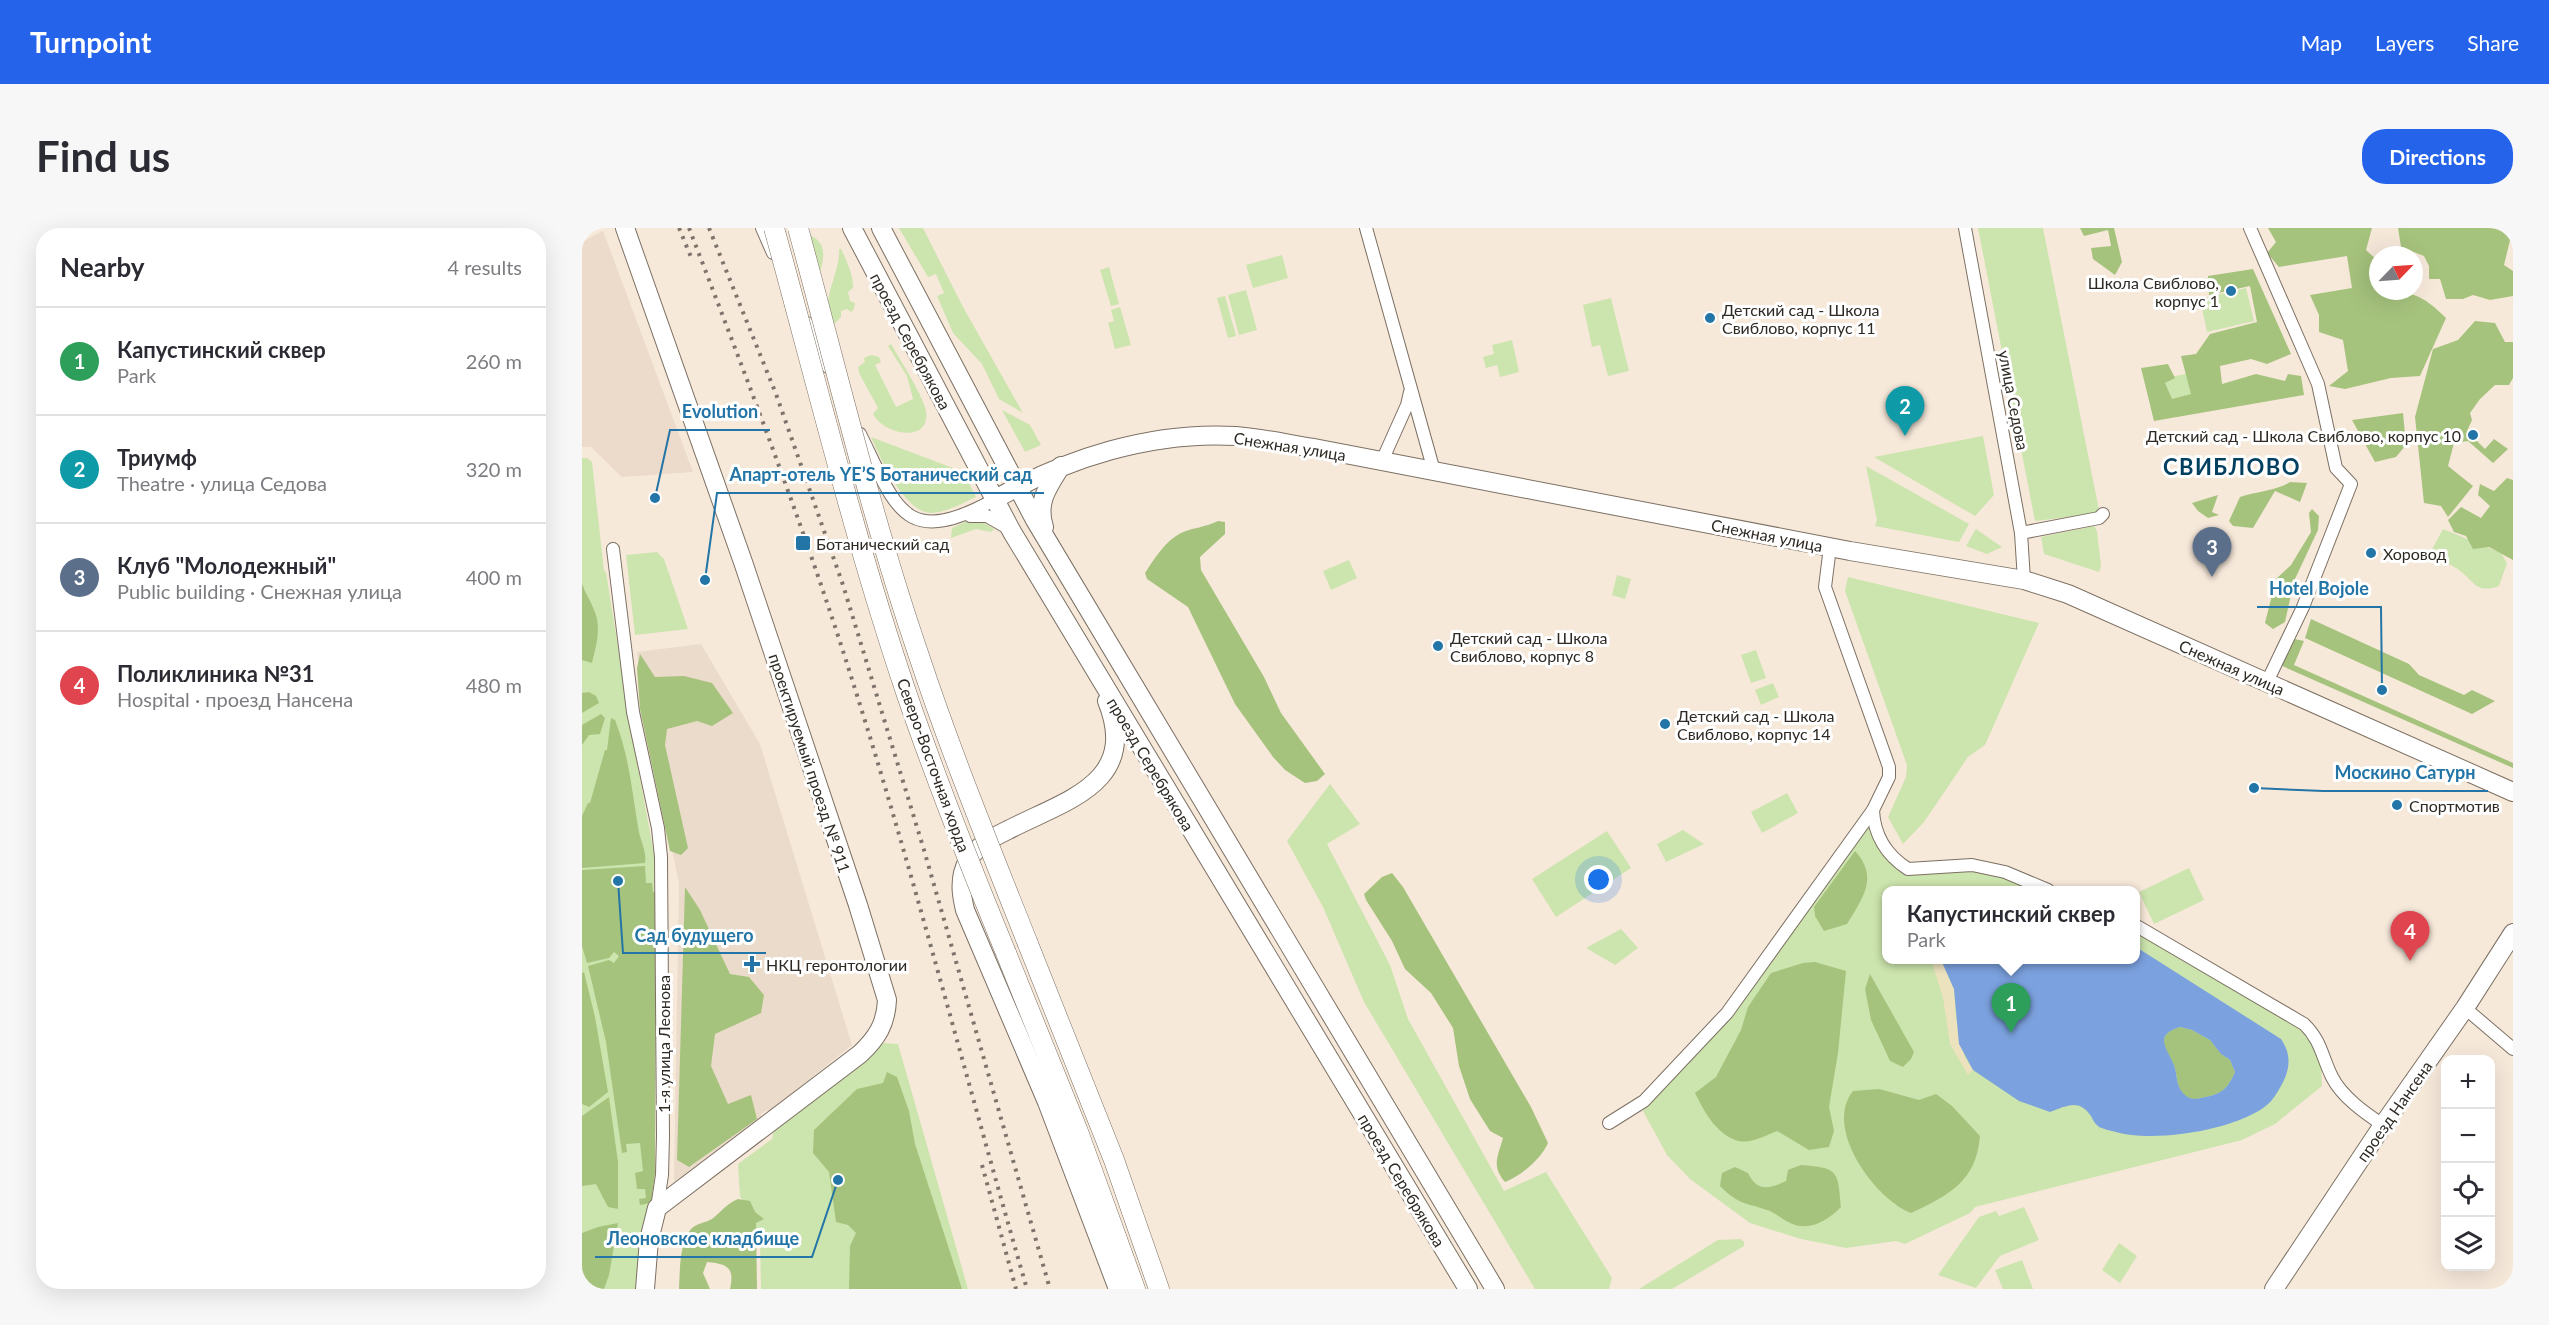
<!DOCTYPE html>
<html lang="en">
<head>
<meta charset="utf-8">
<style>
	body { margin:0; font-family:Lato,sans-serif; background:#f7f7f7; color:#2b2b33 }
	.controls { position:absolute; right:18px; bottom:18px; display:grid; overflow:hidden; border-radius:12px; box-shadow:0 6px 24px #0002 }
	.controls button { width:54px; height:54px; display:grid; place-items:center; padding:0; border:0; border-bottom:2px solid #e1e1e2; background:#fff; color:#2b2b33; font:30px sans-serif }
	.compass { position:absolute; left:1787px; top:18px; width:54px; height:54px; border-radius:50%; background:#fff; box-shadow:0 6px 24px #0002; rotate:65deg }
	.you { position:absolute; left:1017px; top:652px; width:21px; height:21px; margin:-15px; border:4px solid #fff; border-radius:50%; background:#1a73e8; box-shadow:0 0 0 9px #1a73e833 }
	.badge { display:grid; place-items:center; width:39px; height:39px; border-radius:50%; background:#2563eb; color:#fff; font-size:20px; font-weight:700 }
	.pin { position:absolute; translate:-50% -50px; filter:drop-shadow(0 2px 3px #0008) }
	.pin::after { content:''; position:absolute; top:32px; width:21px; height:18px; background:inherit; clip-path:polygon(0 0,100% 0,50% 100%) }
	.popup { position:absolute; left:1300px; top:658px; width:258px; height:78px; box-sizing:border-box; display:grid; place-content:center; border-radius:12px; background:#fff; filter:drop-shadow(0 2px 4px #0005); font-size:20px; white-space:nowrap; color:#7c7c81 }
	.popup b { font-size:22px; color:#2b2b33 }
	.popup::after { content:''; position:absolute; left:50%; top:100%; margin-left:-12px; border:12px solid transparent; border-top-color:#fff }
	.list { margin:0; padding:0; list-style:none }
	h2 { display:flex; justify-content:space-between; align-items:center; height:78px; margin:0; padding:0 24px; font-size:26px }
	h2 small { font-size:20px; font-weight:400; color:#7c7c81 }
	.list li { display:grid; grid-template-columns:39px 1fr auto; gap:18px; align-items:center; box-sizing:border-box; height:108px; padding:0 24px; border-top:2px solid #e1e1e2 }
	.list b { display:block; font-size:22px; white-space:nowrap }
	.list p { margin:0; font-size:20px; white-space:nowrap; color:#7c7c81 }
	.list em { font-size:20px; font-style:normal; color:#7c7c81 }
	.icon { flex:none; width:33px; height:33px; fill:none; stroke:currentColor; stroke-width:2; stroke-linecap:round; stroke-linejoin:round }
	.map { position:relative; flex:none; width:1931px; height:1061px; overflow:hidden; border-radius:24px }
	header { display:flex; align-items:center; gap:36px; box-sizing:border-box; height:84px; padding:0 30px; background:#2563eb; color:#fff }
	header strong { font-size:28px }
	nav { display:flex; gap:33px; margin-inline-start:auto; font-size:21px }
	.intro { display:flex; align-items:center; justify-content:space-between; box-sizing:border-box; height:144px; padding:0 36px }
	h1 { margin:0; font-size:42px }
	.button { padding:15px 27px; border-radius:24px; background:#2563eb; color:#fff; font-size:21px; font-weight:700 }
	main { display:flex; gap:36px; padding:0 36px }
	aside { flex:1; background:#fff; border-radius:24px; box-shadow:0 6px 24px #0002 }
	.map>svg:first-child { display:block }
	.commercial { fill:#ecdaca }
	.medical { fill:#ebdbca }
	.green { fill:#cce4ad }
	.forest { fill:#a6c37d }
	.sand { fill:#ece2bd }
	.water { fill:#7ba1de; fill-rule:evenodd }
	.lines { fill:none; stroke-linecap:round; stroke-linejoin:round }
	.street-casing { stroke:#7c7063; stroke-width:14 }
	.secondary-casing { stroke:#7c7063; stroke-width:20 }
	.primary-casing { stroke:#7c7063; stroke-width:21 }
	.street { stroke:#fff; stroke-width:12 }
	.secondary { stroke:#fff; stroke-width:18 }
	.primary { stroke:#fff; stroke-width:20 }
	.rail { stroke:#7d746b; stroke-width:4; stroke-dasharray:3 6; stroke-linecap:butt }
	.primary-bridge-casing { stroke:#7c7063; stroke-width:21; stroke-linecap:butt }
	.primary-bridge { stroke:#fff; stroke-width:20 }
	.poi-dot { fill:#2275a6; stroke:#fff; stroke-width:2 }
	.labels { text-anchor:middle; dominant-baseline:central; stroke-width:6; stroke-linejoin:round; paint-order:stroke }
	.poi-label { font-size:16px; fill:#2e2923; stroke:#fff; text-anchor:start }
	.street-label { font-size:16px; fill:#2e2923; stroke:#fff }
	.district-label { font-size:22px; font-weight:bold; letter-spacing:1.5px; fill:#003f5f; stroke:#fff }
	.leader { fill:none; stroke:#2275a6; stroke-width:2 }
	.callout-dot { fill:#2275a6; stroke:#fff; stroke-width:2 }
	.callout-label { font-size:18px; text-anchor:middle; font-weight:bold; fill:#2275a6; stroke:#fff; stroke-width:6; stroke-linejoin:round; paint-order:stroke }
</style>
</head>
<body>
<header>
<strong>Turnpoint</strong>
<nav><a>Map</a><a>Layers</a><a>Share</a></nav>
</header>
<div class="intro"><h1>Find us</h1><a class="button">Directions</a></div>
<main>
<aside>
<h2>Nearby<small>4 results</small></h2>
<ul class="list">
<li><span class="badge" style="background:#2e9e5b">1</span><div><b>Капустинский сквер</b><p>Park</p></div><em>260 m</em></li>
<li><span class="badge" style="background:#0f9aa8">2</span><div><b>Триумф</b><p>Theatre · улица Седова</p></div><em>320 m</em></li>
<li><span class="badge" style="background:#5c6f8a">3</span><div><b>Клуб &quot;Молодежный&quot;</b><p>Public building · Снежная улица</p></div><em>400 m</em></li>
<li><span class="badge" style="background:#e0444e">4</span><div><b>Поликлиника №31</b><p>Hospital · проезд Нансена</p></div><em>480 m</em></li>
</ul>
</aside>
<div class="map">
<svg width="1931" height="1061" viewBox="0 0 1931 1061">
	<rect width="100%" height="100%" fill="#f7e9da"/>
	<polygon class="commercial" points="21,3 111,244 40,249 9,219 0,219 0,14"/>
	<polygon class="medical" points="119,416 178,516 270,817 188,883 185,882 179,886 179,891 99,956 92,953 97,655 60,479 55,424"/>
	<g class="green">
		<polygon points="317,0 341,0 381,79 441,185 417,171 400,136 371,105 355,68 362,65 354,46 346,49"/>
		<polygon points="1396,0 1461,0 1517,282 1513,286 1453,293"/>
		<path d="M228,7C249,17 240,36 235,54Z"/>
		<path d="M257,21H259C264,31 272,49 271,60L266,64L268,73L273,75L272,81L269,84L265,81L259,83V89L252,96C235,76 259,45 257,21Z"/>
		<polygon points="700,27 706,50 671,60 664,37"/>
		<polygon points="527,39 537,76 529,78 518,42"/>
		<polygon points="1664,60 1672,93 1625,104 1618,71"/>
		<polygon points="664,62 675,102 657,107 646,67"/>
		<polygon points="643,68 654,108 646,110 635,70"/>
		<polygon points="1029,70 1047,143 1026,148 1018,117 1010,119 1001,77"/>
		<polygon points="538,79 549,117 533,121 526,95 532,93 529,82"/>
		<polygon points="930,112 937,144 918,149 915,137 904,140 901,129 912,126 910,117"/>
		<path d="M309,116C318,132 341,167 344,183C349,215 303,208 291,186L296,180L277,145L276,139L283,134L282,130L289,127L297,129L299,134L293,137L314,179L331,171L325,148L306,118Z"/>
		<polygon points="1609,145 1614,168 1582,175 1577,151"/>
		<polygon points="420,182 448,197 459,217 443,224"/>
		<polygon points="1401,208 1412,267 1393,288 1292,229"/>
		<path d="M289,209L376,242L382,245L394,269C380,275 364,285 349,285C322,284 299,231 289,209Z"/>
		<polygon points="0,230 5,230 10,234 22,343 24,344 51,513 72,626 73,945 56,1061 0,1061"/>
		<polygon points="1284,238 1387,296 1377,314 1293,298 1295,292"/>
		<polygon points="387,292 399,293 412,301 409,304 394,301 369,310 370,300"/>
		<polygon points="1512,298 1515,303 1519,338 1517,344 1462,326 1459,309"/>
		<polygon points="1394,301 1420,319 1405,326 1384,318"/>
		<path d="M1861,301L1919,325L1925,335L1917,358C1894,366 1893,354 1877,342C1868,336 1857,332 1848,325Z"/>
		<polygon points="75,324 82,331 106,401 53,407 44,327"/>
		<polygon points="767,332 775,350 749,362 741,343"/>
		<polygon points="1035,347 1049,351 1043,371 1030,367"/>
		<polygon points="1266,349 1457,395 1403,517 1386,529 1342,594 1321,616 1306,589 1324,549 1325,537 1263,363"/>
		<polygon points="1174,422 1184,450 1169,455 1159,427"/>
		<polygon points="1191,455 1197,469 1179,477 1173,462"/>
		<polygon points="748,556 778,596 745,616 808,737 826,791 922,963 964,944 1030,1050 1027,1061 953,1061 782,774 741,679 705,613"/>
		<polygon points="1205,565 1216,585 1180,605 1169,584"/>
		<path d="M1286,595L1316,638L1397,641L1445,657L1448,662H1304V732H1553L1554,700L1720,799C1736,816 1740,835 1740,858L1693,896L1660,912L1393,979L1388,985L1323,1016L1314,1013L1264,1020L1219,1011L1168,995L1108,951L1085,927L1061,883L1148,789Z"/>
		<polygon points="1101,602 1122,616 1084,634 1075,616"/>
		<polygon points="1025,603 1049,640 974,689 950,651"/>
		<polygon points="1607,640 1622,672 1572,696 1557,664"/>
		<polygon points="1039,701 1056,720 1033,737 1004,720"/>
		<polygon points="300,815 316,816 386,1061 179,1061 178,1012 170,987 158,968 156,936 190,911 192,902"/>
		<polygon points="1442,979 1457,1012 1418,1028 1394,1060 1356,1047 1397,989 1414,983 1417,988"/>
		<polygon points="1159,1011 1162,1014 1162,1018 1090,1061 1057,1061 1136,1012"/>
		<polygon points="1537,1015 1555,1028 1538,1055 1520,1042"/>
		<polygon points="1440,1032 1451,1061 1421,1061 1413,1042"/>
	</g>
	<g class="forest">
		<polygon points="1498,0 1532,0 1540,34 1533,47 1511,31 1509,20 1529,18 1526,2 1502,8"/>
		<path d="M1686,0H1790L1784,22L1796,33V63C1829,63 1840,66 1864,90L1838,148L1809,150L1763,161L1747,158L1766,143L1761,112L1737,104V87L1728,67L1770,60L1765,28L1697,39L1685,25L1694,14Z"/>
		<polygon points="1816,0 1931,0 1922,37 1931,43 1931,68 1908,72 1891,67 1881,71 1864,71 1858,51 1847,51 1847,38 1842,28 1819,19"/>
		<polygon points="1671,41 1709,126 1685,136 1669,131 1638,138 1640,156 1674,146 1703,153 1706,146 1719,148 1722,167 1572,193 1559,140 1586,136 1593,150 1583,155 1590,171 1609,166 1599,128 1614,126 1628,106 1675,94 1668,58 1627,67 1626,48"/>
		<polygon points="1893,93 1913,95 1923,114 1931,114 1931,150 1927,157 1913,157 1898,171 1888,185 1890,192 1885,203 1903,221 1912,211 1926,221 1911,235 1886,213 1872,215 1866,238 1891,258 1866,289 1859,278 1842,275 1833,189 1851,121 1876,112"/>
		<polygon points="1821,185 1824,217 1814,229 1793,234 1770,192"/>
		<polygon points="1925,250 1931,252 1931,332 1907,319 1891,321 1884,308 1872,304 1866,292 1879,279 1899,290 1908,278 1896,267 1898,256 1912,263"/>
		<path d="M1708,254L1725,255L1718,274L1693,263L1671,300L1651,298L1647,293L1658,269C1673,264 1696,262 1708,254Z"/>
		<polygon points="1636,267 1630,284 1637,287 1626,290 1616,283 1610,275"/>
		<polygon points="1730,281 1737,288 1736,302 1712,353 1703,394 1691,401 1683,395 1694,351 1709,337 1729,304 1727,285"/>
		<path d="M636,293L643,294V306L618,329L619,342L682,449L699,485L743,546L735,553L723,555L703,542L691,529L653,476L606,379L565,351L563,345C572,331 584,312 599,305C610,300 624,299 636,293Z"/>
		<path d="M0,356C3,365 9,373 12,382C20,399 14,419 10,435L0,432Z"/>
		<polygon points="1729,391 1827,436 1837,447 1882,467 1890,462 1913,473 1890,486 1723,410"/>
		<polygon points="1708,410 1722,413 1712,437 1931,535 1931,540 1698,437"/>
		<polygon points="58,426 73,449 102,448 130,455 151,485 130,498 115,493 85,501 83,517 106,620 99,627 88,623 58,481 55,440"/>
		<polygon points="7,464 14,468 17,475 0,485 0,465"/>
		<polygon points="19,486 23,490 18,506 7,507 0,517 0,497"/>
		<path d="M29,490L33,492C47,527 50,563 56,599C58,613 65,623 63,635L0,640V588L6,575H8L23,522H25Z"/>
		<path d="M1273,623C1297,649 1281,670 1265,696L1242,703L1233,688L1232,679Z"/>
		<polygon points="63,638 64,655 70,655 71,664 74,664 73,945 69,975 58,977 57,971 64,970 63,961 55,961 53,945 61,943 58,915 44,916 45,924 40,925 24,814 6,738 27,732 32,735 37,728 32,724 27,730 5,735 0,718 0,642"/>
		<path d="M810,645L821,659L949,879L966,915C959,931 939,948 923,954C909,938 916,928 921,910L908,903L888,871L877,838L871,800L849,765L823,741L810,713L784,672L782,666L800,649Z"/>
		<polygon points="103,659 118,682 148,746 167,749 182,767 179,785 133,806 129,838 146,876 169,867 175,891 107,939 95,932"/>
		<path d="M1233,734L1264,743L1256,825L1247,879L1252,903L1247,919L1227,922L1195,903C1183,908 1166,917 1153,912C1133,904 1122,883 1113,865L1134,849L1159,802L1166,779L1189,745L1221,735Z"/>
		<polygon points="2,744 13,789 26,864 7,879 0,876 0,745"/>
		<polygon points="1288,746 1332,824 1329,831 1321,839 1308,833 1289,792 1283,761"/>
		<path d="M1598,799L1610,802L1628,812L1639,826L1648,832L1653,844C1646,860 1640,866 1623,869C1615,871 1608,873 1601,866C1593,857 1596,845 1591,835C1583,819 1572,807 1598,799Z"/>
		<polygon points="305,844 315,849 327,883 333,916 380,1061 267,1061 268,1018 274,1005 266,997 254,994 247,944 231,925 232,902 275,861 301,855"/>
		<path d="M1297,861L1337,872L1354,866L1370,878L1398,908C1394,954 1367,967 1329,985C1293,971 1241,900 1271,863Z"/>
		<polygon points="27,869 36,934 36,981 26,979 14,956 0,958 0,888"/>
		<path d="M1219,937C1256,940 1256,942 1259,979C1247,991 1231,1002 1213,997C1204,994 1196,987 1188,983C1163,974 1158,978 1138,958L1140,945L1153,939L1166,945C1175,964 1187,961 1204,953L1206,942Z"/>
		<path d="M156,971L168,973L173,984L182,991L174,995L175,1061H148C153,1039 145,1036 125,1034L121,1045L128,1061H97C98,1044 97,1015 109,1001C115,995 123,995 130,991C139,984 144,976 156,971Z"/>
		<polygon points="36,995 27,1047 22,1061 0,1061 0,1005 16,999"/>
	</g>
	<polygon class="sand" points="1349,732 1359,732 1372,761 1374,790 1383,830 1391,842 1386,847 1368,816 1361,770"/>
	<path class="water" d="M1554,719L1699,811C1710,827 1708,842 1699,858C1695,865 1691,872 1685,877C1655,902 1572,915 1534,904C1529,903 1522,901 1517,899C1513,896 1511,892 1509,888C1497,870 1484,878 1468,884L1437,873L1391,842L1377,816L1372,761L1359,732H1553ZM1598,799L1610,802L1628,812L1639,826L1648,832L1653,844C1646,860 1640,866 1623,869C1614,871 1608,873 1601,865C1593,857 1596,845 1591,835C1584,819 1572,807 1598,799Z"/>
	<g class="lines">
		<g class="street-casing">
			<g id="street">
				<polyline points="180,0 191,25"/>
				<polyline points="784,0 852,243"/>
				<polyline points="1383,0 1439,305 1442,352"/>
				<polyline points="1668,0 1736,156 1754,240 1769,256 1721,379 1685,454"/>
				<polyline points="225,95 246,139"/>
				<path d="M278,206C315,281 322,321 412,272"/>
				<polyline points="800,233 825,177 828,164"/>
				<polyline points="388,288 405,288 424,299"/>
				<polyline points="1439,305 1517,290 1521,286"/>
				<polyline points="31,321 51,484 76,600 79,629 81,908 80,947 75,980"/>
				<path d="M1291,582C1292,606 1304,627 1326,641L1390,637L1423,644L1466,662"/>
				<path d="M1553,697L1722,796C1739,812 1740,829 1750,849C1760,869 1783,885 1801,897"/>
				<polyline points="1883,780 1931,821"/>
				<polyline points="1027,895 1062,873 1145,785 1291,582 1307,549 1307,539 1243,359 1248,319"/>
			</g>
		</g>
		<g class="secondary-casing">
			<g id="secondary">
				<path d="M43,0L161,334L276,677L305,772C304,796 295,810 278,826L75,980L67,1012L63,1061"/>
				<polyline points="270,0 430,304 886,1061"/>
				<polyline points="299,0 453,292 913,1061"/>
				<path d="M412,272C484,230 570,203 654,208C680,210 706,216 732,220L1268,323L1442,352L1486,366L1931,564"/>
				<path d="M462,299C454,274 466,259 479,238"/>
				<path d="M525,473C558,555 484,572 426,602C407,611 386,623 381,645C378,658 380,669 383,682L465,874L536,1061"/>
				<polyline points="1692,1061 1801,897 1883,780 1931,705"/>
			</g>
		</g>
		<g class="primary-casing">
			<g id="primary">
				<polyline points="446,716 532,932 577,1061"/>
				<polyline points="424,725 495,901 553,1061"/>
			</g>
		</g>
		<use href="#street" class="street"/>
		<use href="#secondary" class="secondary"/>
		<use href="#primary" class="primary"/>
		<g class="rail">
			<polyline points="97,0 109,29"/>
			<path d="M107,0C166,153 225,307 274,464C336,661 387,862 445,1061"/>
			<polyline points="127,0 194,166 261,357 342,622 468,1061"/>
			<polyline points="400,937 434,1061"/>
		</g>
		<g class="primary-bridge-casing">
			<g id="primary-bridge">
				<path d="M192,0C235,156 273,314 325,467C355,554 389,640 424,725"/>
				<path d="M216,0C255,143 289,288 337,428C369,525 408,620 446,716"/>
			</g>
		</g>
		<use href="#primary-bridge" class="primary-bridge"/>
	</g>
	<g class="poi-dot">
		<circle cx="1649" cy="63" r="6"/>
		<circle cx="1128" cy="90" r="6"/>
		<circle cx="1891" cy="207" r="6"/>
		<rect x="213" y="307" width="16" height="16" rx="3"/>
		<circle cx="1789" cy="325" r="6"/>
		<circle cx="856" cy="418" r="6"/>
		<circle cx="1083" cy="496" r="6"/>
		<circle cx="1815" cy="577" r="6"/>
		<path d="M167 727h6v6h6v6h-6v6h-6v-6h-6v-6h6z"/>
	</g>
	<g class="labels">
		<g class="poi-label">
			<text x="1637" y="54" text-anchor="end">Школа Свиблово,<tspan x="1637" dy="18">корпус 1</tspan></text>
			<text x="1140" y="81">Детский сад - Школа<tspan x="1140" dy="18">Свиблово, корпус 11</tspan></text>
			<text x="1879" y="207" text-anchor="end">Детский сад - Школа Свиблово, корпус 10</text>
			<text x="234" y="315">Ботанический сад</text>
			<text x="1801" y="325">Хоровод</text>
			<text x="868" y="409">Детский сад - Школа<tspan x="868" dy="18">Свиблово, корпус 8</tspan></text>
			<text x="1095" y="487">Детский сад - Школа<tspan x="1095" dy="18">Свиблово, корпус 14</tspan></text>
			<text x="1827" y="577">Спортмотив</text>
			<text x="184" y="736">НКЦ геронтологии</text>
		</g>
		<g class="street-label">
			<text transform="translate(329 113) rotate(62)">проезд Серебрякова</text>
			<text transform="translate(1432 172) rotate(79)">улица Седова</text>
			<text transform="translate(708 218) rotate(9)">Снежная улица</text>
			<text transform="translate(1185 307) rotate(11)">Снежная улица</text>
			<text transform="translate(1650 439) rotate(24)">Снежная улица</text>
			<text transform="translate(228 535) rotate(72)">проектируемый проезд № 911</text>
			<text transform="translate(569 536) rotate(59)">проезд Серебрякова</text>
			<text transform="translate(352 537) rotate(70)">Северо-Восточная хорда</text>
			<text transform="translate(81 816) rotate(-90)">1-я улица Леонова</text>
			<text transform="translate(1812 883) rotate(-55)">проезд Нансена</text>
			<text transform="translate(820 952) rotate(59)">проезд Серебрякова</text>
		</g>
		<g class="district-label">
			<text x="1650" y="238">СВИБЛОВО</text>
		</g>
	</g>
	<path class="leader" d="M73 270L88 202H188M123 352L135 265H462M1800 462L1799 379H1675M1672 560L1741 563H1906M36 653L41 725H184M256 952L230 1029H13"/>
	<g class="callout-dot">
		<circle cx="73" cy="270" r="6"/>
		<circle cx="123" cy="352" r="6"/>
		<circle cx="1800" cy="462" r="6"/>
		<circle cx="1672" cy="560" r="6"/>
		<circle cx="36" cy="653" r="6"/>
		<circle cx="256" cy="952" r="6"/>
	</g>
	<g class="callout-label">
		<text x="138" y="190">Evolution</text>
		<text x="299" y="253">Апарт-отель YE’S Ботанический сад</text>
		<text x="1737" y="367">Hotel Bojole</text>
		<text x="1823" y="551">Москино Сатурн</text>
		<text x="112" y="714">Сад будущего</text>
		<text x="121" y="1017">Леоновское кладбище</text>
	</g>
</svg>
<div class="controls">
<button>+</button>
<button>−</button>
<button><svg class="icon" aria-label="locate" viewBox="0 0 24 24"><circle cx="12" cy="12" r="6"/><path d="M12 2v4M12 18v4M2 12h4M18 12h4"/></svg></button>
<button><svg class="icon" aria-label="layers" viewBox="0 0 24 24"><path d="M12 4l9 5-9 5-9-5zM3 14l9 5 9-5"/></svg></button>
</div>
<svg class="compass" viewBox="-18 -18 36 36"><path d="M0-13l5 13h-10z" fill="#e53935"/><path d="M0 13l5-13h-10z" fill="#7c7c81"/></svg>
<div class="you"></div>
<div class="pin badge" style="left:1429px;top:805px;background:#2e9e5b">1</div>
<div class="popup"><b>Капустинский сквер</b>Park</div>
<div class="pin badge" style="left:1323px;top:208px;background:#0f9aa8">2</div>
<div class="pin badge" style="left:1630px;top:349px;background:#5c6f8a">3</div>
<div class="pin badge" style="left:1828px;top:733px;background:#e0444e">4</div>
</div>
</main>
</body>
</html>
